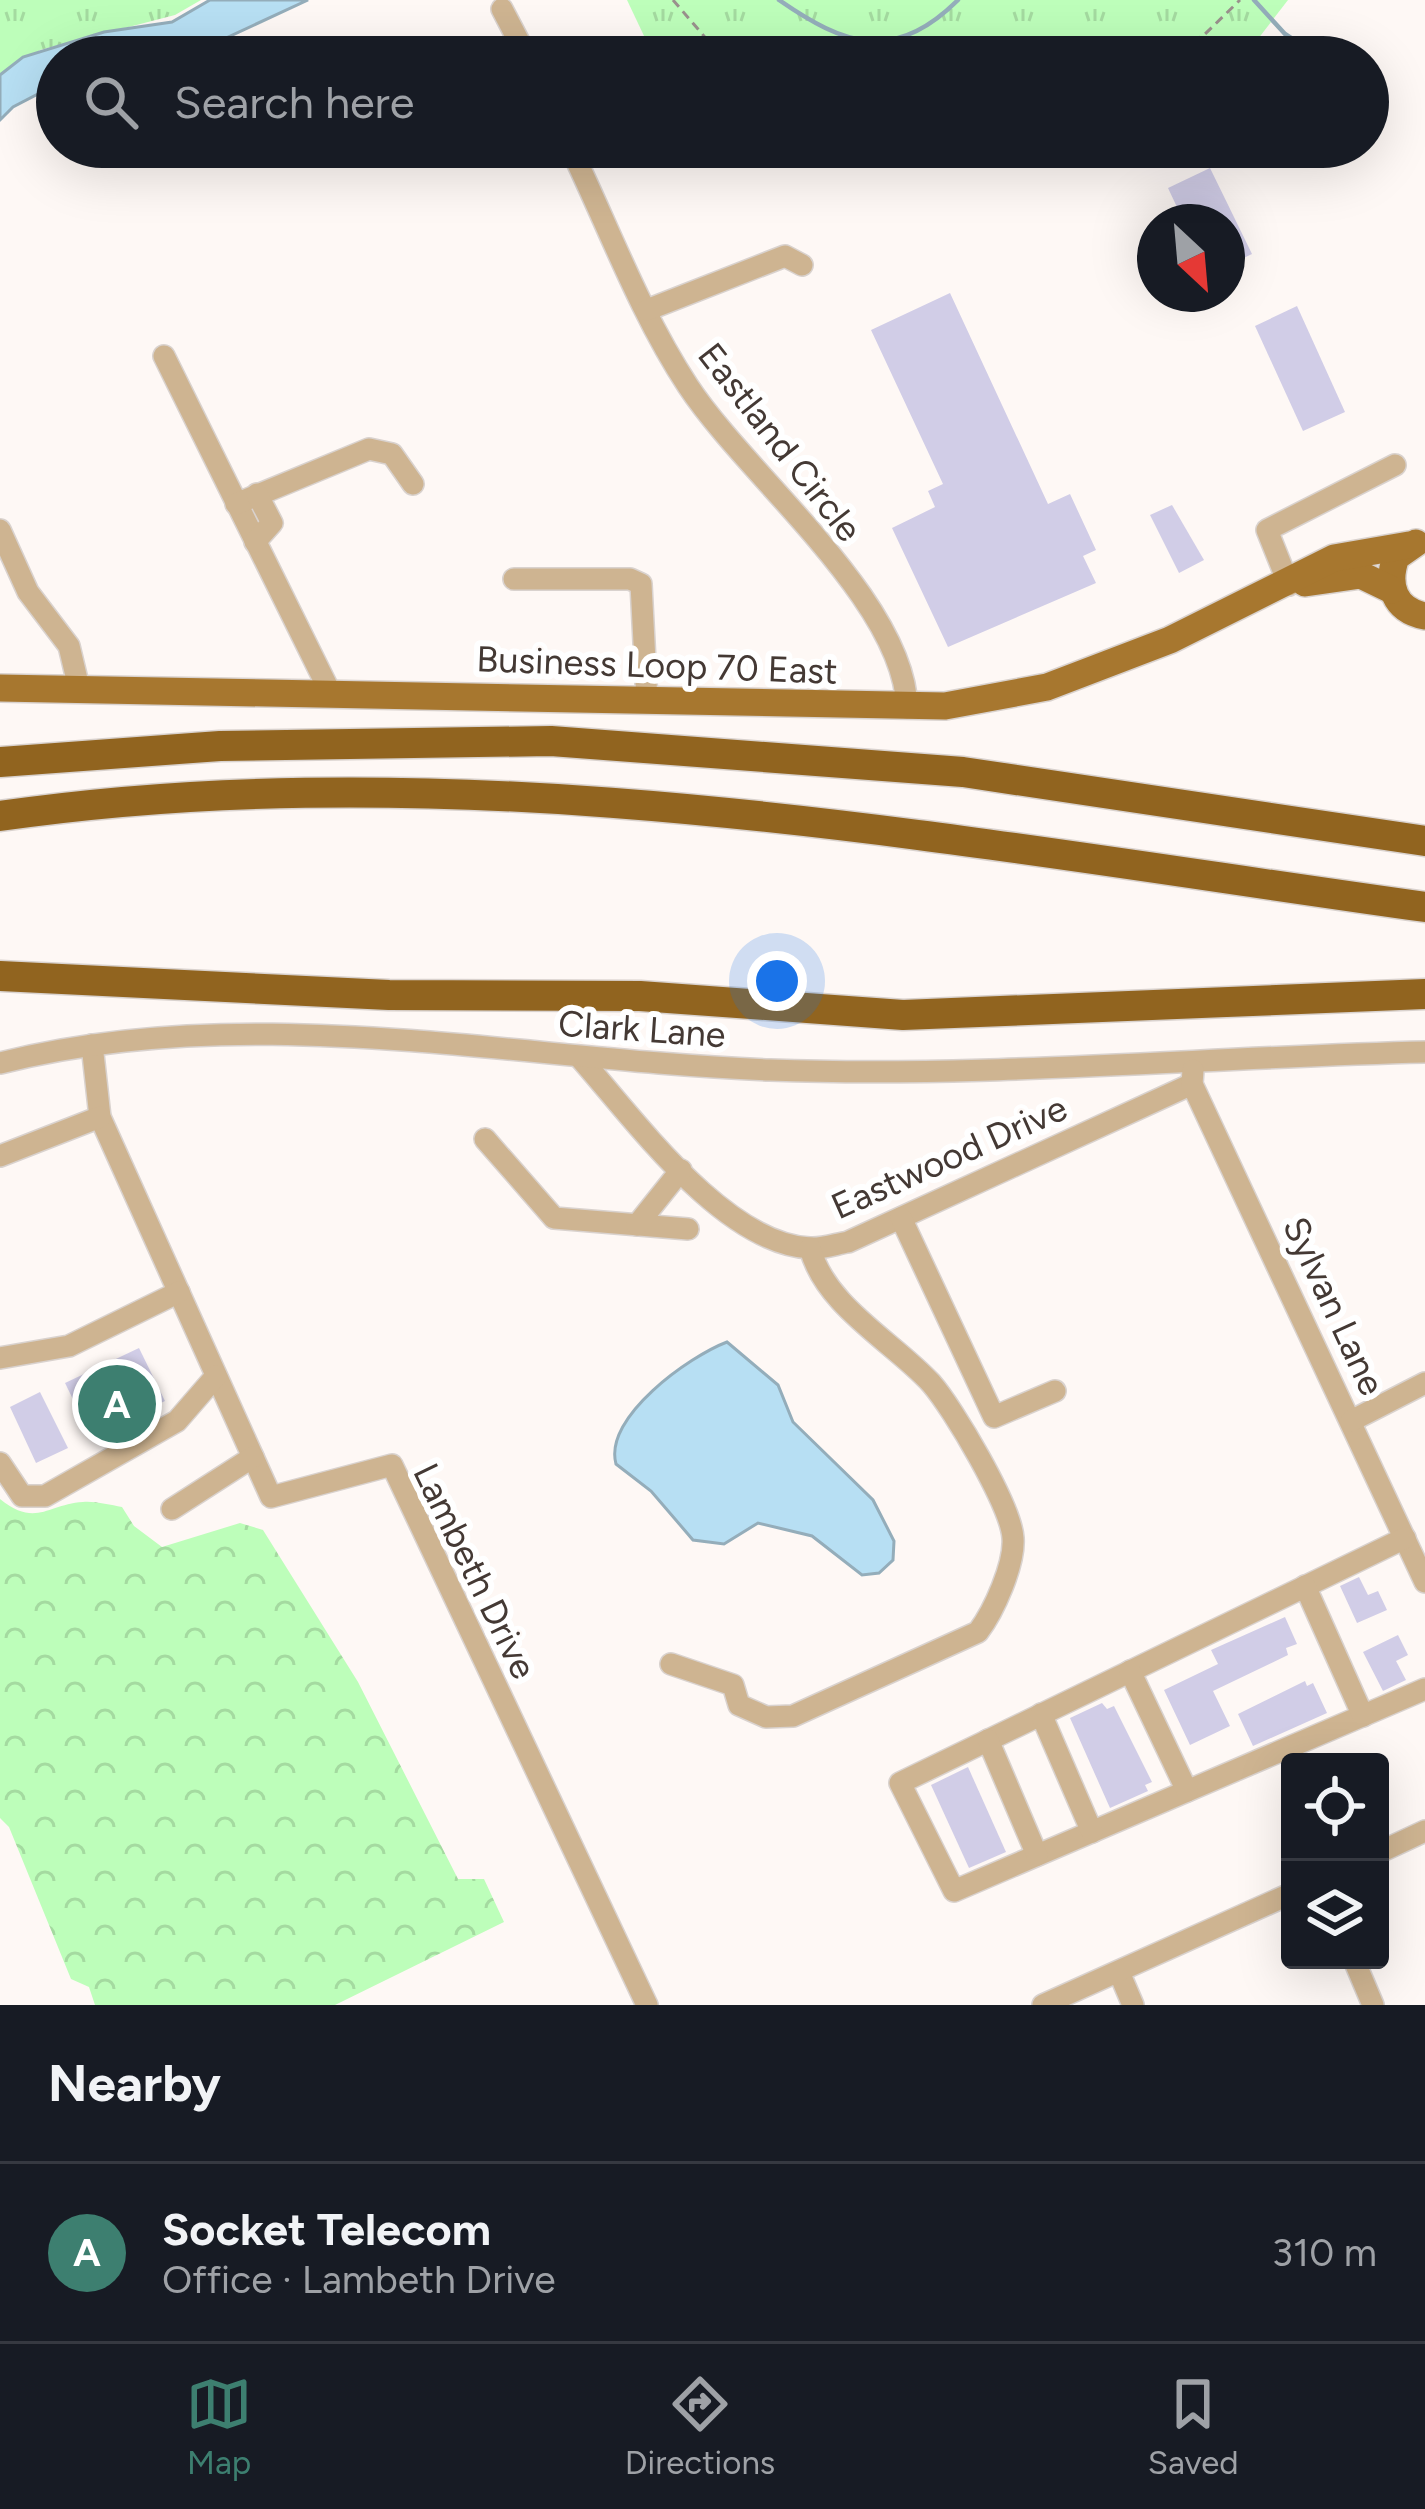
<!DOCTYPE html>
<html lang="en">
<head>
<meta charset="utf-8">
<style>
	body { margin:0; font-family:Figtree,sans-serif; background:#242831; color:#f1f3f6 }
	.controls { position:absolute; right:36px; bottom:36px; display:grid; overflow:hidden; border-radius:12px; box-shadow:0 12px 48px #0002 }
	.controls button { width:108px; height:108px; display:grid; place-items:center; padding:0; border:0; border-bottom:3px solid #363941; background:#171b24; color:#f1f3f6; font:60px sans-serif }
	.compass { position:absolute; left:1137px; top:204px; width:108px; height:108px; border-radius:50%; background:#171b24; box-shadow:0 12px 48px #0002; rotate:154deg }
	.you { position:absolute; left:777px; top:981px; width:42px; height:42px; margin:-30px; border:9px solid #fff; border-radius:50%; background:#1a73e8; box-shadow:0 0 0 18px #1a73e833 }
	.badge { display:grid; place-items:center; width:78px; height:78px; border-radius:50%; background:#3d7f70; color:#fff; font-size:39px; font-weight:700 }
	.pin { position:absolute; translate:-50% -50%; border:6px solid #fff; box-shadow:0 3px 12px #0006 }
	.list { margin:0; padding:0; list-style:none }
	h2 { display:flex; justify-content:space-between; align-items:center; height:156px; margin:0; padding:0 48px; font-size:51px }
	h2 small { font-size:39px; font-weight:400; color:#9ea1a6 }
	.list li { display:grid; grid-template-columns:78px 1fr auto; gap:36px; align-items:center; box-sizing:border-box; height:180px; padding:0 48px; border-top:3px solid #363941 }
	.list b { display:block; font-size:45px; white-space:nowrap }
	.list p { margin:0; font-size:39px; white-space:nowrap; color:#9ea1a6 }
	.list em { font-size:39px; font-style:normal; color:#9ea1a6 }
	.icon { flex:none; width:66px; height:66px; fill:none; stroke:currentColor; stroke-width:2; stroke-linecap:round; stroke-linejoin:round }
	.map { position:relative; flex:none; width:1425px; height:2005px; overflow:hidden }
	.search { position:absolute; background:#171b24; box-shadow:0 12px 48px #0002; left:36px; right:36px; top:36px; height:132px; display:flex; align-items:center; gap:30px; box-sizing:border-box; padding:0 42px; border-radius:66px; color:#9ea1a6; font-size:45px }
	.sheet { height:336px; background:#171b24 }
	nav { display:flex; justify-content:space-around; align-items:center; box-sizing:border-box; height:168px; border-top:3px solid #363941; background:#171b24; font-size:33px; color:#9ea1a6 }
	nav a { display:grid; justify-items:center; gap:6px }
	nav .on { color:#3d7f70 }
	.map>svg:first-child { display:block }
	.grass { fill:url(#grass-tufts) }
	.forest { fill:url(#forest-crowns) }
	.water { fill:#b7dff3; stroke:#94adba; stroke-width:3 }
	.lines { fill:none; stroke-linecap:round; stroke-linejoin:round }
	.stream { stroke:#94adba; stroke-width:4.5 }
	.building { fill:#d1cde7 }
	.minor-casing { stroke:#d9d2ce; stroke-width:24 }
	.major-casing { stroke:#d9d2ce; stroke-width:30 }
	.highway-casing { stroke:#d9d2ce; stroke-width:33 }
	.path { stroke:#9a918d; stroke-width:3; stroke-dasharray:9 6; stroke-linecap:butt }
	.minor { stroke:#ceb491; stroke-width:21 }
	.major { stroke:#a7772f; stroke-width:27 }
	.highway { stroke:#91641f; stroke-width:30 }
	.labels { text-anchor:middle; dominant-baseline:central; stroke-width:12; stroke-linejoin:round; paint-order:stroke }
	.street-label { font-size:36px; fill:#443934; stroke:#fff }
</style>
</head>
<body>
<div class="map">
<svg width="1425" height="2005" viewBox="0 0 1425 2005">
	<defs>
		<pattern id="grass-tufts" width="24" height="20" patternUnits="userSpaceOnUse" patternTransform="scale(3)"><rect width="24" height="20" fill="#bdfeba"/><path d="M3 7l-1-3M5 7V3M7 7l1-3M15 17l-1-3M17 17v-4M19 17l1-3" fill="none" stroke="#a4daa0"/></pattern>
		<pattern id="forest-crowns" width="20" height="18" patternUnits="userSpaceOnUse" patternTransform="scale(3)"><rect width="20" height="18" fill="#bdfeba"/><path d="M2 6a3 3 0 1 1 6 0M12 15a3 3 0 1 1 6 0" fill="none" stroke="#a4daa0"/></pattern>
	</defs>
	<rect width="100%" height="100%" fill="#fef8f5"/>
	<g class="grass">
		<polygon points="0,0 201,0 175,15 40,50 0,78"/>
		<polygon points="627,0 1288,0 1251,48 1226,57 654,57"/>
	</g>
	<path class="forest" d="M0,1499C36,1528 48,1504 83,1502C95,1501 110,1505 122,1507L134,1526L162,1547L240,1523L263,1530L358,1682L458,1879H484L504,1922L335,2005H95L89,1987L71,1979L9,1827L0,1818Z"/>
	<g class="water">
		<polygon points="210,0 308,0 185,57 57,57 57,84 13,107 0,120 0,75 23,57 104,32 172,22"/>
		<path d="M727,1342L778,1385L793,1422L873,1500L894,1541L893,1560L879,1573L862,1575L812,1536L758,1523L724,1544L693,1540L651,1491L616,1464C603,1417 690,1356 727,1342Z"/>
	</g>
	<g class="lines">
		<g class="stream">
			<path d="M779,0C844,45 894,64 958,0"/>
			<polyline points="1254,0 1285,34 1320,57"/>
		</g>
	</g>
	<g class="building">
		<polygon points="1210,168 1252,254 1227,266 1227,222 1184,222 1168,188"/>
		<polygon points="950,293 1048,504 1070,494 1096,550 1083,556 1096,583 948,647 892,528 935,507 928,491 943,484 871,330"/>
		<polygon points="1297,306 1345,412 1303,431 1255,326"/>
		<polygon points="1172,505 1204,560 1179,573 1150,515"/>
		<polygon points="139,1348 165,1401 91,1436 65,1383"/>
		<polygon points="40,1392 68,1448 36,1463 10,1407"/>
		<polygon points="1359,1577 1368,1595 1378,1591 1387,1610 1357,1623 1340,1586"/>
		<polygon points="1285,1617 1297,1644 1286,1648 1288,1655 1213,1691 1230,1726 1190,1745 1164,1690 1218,1664 1211,1650"/>
		<polygon points="1398,1635 1408,1655 1396,1661 1406,1680 1383,1691 1363,1652"/>
		<polygon points="1305,1681 1307,1686 1313,1683 1327,1713 1253,1746 1238,1714"/>
		<polygon points="1102,1703 1107,1709 1114,1706 1152,1782 1145,1785 1148,1791 1110,1808 1070,1718"/>
		<polygon points="968,1767 1006,1852 969,1868 931,1785"/>
	</g>
	<g class="lines">
		<g class="minor-casing">
			<g id="minor">
				<polyline points="502,9 527,57"/>
				<path d="M570,147C608,226 640,313 688,386C747,476 905,601 907,708"/>
				<polyline points="647,310 785,256 802,265"/>
				<polyline points="164,356 330,692"/>
				<polyline points="236,504 369,449 392,454 413,484"/>
				<polyline points="0,530 28,592 69,646 79,688"/>
				<polyline points="255,542 272,523 257,494"/>
				<polyline points="514,579 630,579 641,584 647,701"/>
				<polyline points="1289,585 1267,530 1395,465"/>
				<polyline points="92,1045 100,1117 271,1497 392,1465 647,2005"/>
				<path d="M581,1059C634,1119 724,1244 810,1248C822,1249 836,1244 848,1242L1192,1084"/>
				<path d="M0,1063C252,999 515,1060 770,1070C988,1078 1207,1057 1425,1052"/>
				<polyline points="1193,1070 1192,1084 1425,1582"/>
				<polyline points="485,1139 554,1218 688,1229"/>
				<polyline points="0,1156 100,1117"/>
				<polyline points="901,1218 994,1417 1055,1391"/>
				<polyline points="637,1225 681,1170"/>
				<polyline points="0,1358 69,1346 179,1292"/>
				<polyline points="1351,1421 1425,1383"/>
				<polyline points="0,1463 22,1496 45,1496 177,1421 216,1376"/>
				<polyline points="172,1509 253,1457"/>
				<polyline points="1405,1538 900,1783 954,1891 1425,1689"/>
				<polyline points="1305,1586 1363,1716"/>
				<path d="M671,1664L733,1685L739,1705L766,1717L793,1716L978,1632C994,1611 1015,1564 1013,1538C1011,1506 953,1408 931,1383C892,1341 825,1306 810,1248"/>
				<polyline points="1130,1671 1187,1791"/>
				<polyline points="1041,1714 1092,1832"/>
				<polyline points="988,1740 1037,1855"/>
				<polyline points="1380,1852 1425,1831"/>
				<polyline points="1354,1960 1373,2005"/>
				<polyline points="1119,1972 1133,2005"/>
				<polyline points="1043,2005 1290,1894"/>
			</g>
		</g>
		<g class="major-casing">
			<g id="major">
				<path d="M1416,543L1396,557C1386,585 1394,610 1425,616"/>
				<polyline points="1305,583 1361,575 1392,590"/>
				<polyline points="0,688 945,706 1047,687 1170,640 1334,558 1409,545"/>
			</g>
		</g>
		<g class="highway-casing">
			<g id="highway">
				<polyline points="0,762 220,746 551,741 963,772 1425,841"/>
				<path d="M0,816C474,748 956,842 1425,907"/>
				<polyline points="0,976 389,995 640,996 903,1015 1425,994"/>
			</g>
		</g>
		<g class="path">
			<polyline points="673,0 722,57"/>
			<polyline points="1150,57 1203,36 1240,0"/>
		</g>
		<use href="#minor" class="minor"/>
		<use href="#major" class="major"/>
		<use href="#highway" class="highway"/>
	</g>
	<g class="labels">
		<g class="street-label">
			<text transform="translate(780 442) rotate(52)">Eastland Circle</text>
			<text transform="translate(657 665) rotate(2)">Business Loop 70 East</text>
			<text transform="translate(642 1029) rotate(4)">Clark Lane</text>
			<text transform="translate(949 1157) rotate(-24)">Eastwood Drive</text>
			<text transform="translate(1334 1306) rotate(65)">Sylvan Lane</text>
			<text transform="translate(475 1571) rotate(64)">Lambeth Drive</text>
		</g>
	</g>
</svg>
<div class="controls">
<button><svg class="icon" aria-label="locate" viewBox="0 0 24 24"><circle cx="12" cy="12" r="6"/><path d="M12 2v4M12 18v4M2 12h4M18 12h4"/></svg></button>
<button><svg class="icon" aria-label="layers" viewBox="0 0 24 24"><path d="M12 4l9 5-9 5-9-5zM3 14l9 5 9-5"/></svg></button>
</div>
<svg class="compass" viewBox="-18 -18 36 36"><path d="M0-13l5 13h-10z" fill="#e53935"/><path d="M0 13l5-13h-10z" fill="#9ea1a6"/></svg>
<div class="you"></div>
<div class="pin badge" style="left:117px;top:1404px">A</div>
<div class="search"><svg class="icon" aria-label="search" viewBox="0 0 24 24"><circle cx="10" cy="10" r="6"/><path d="M15 15l6 6"/></svg>Search here</div>
</div>
<section class="sheet">
<h2>Nearby<small></small></h2>
<ul class="list">
<li><span class="badge">A</span><div><b>Socket Telecom</b><p>Office · Lambeth Drive</p></div><em>310 m</em></li>
</ul>
</section>
<nav>
<a class="on"><svg class="icon" aria-label="map" viewBox="0 0 24 24"><path d="M3 6l6-2 6 2 6-2v14l-6 2-6-2-6 2zM9 4v14M15 6v14"/></svg>Map</a>
<a><svg class="icon" aria-label="directions" viewBox="0 0 24 24"><path d="M12 3l9 9-9 9-9-9zM9 14v-3h6M13 9l2 2-2 2"/></svg>Directions</a>
<a><svg class="icon" aria-label="saved" viewBox="0 0 24 24"><path d="M7 4h10v16l-5-4-5 4z"/></svg>Saved</a>
</nav>
</body>
</html>
